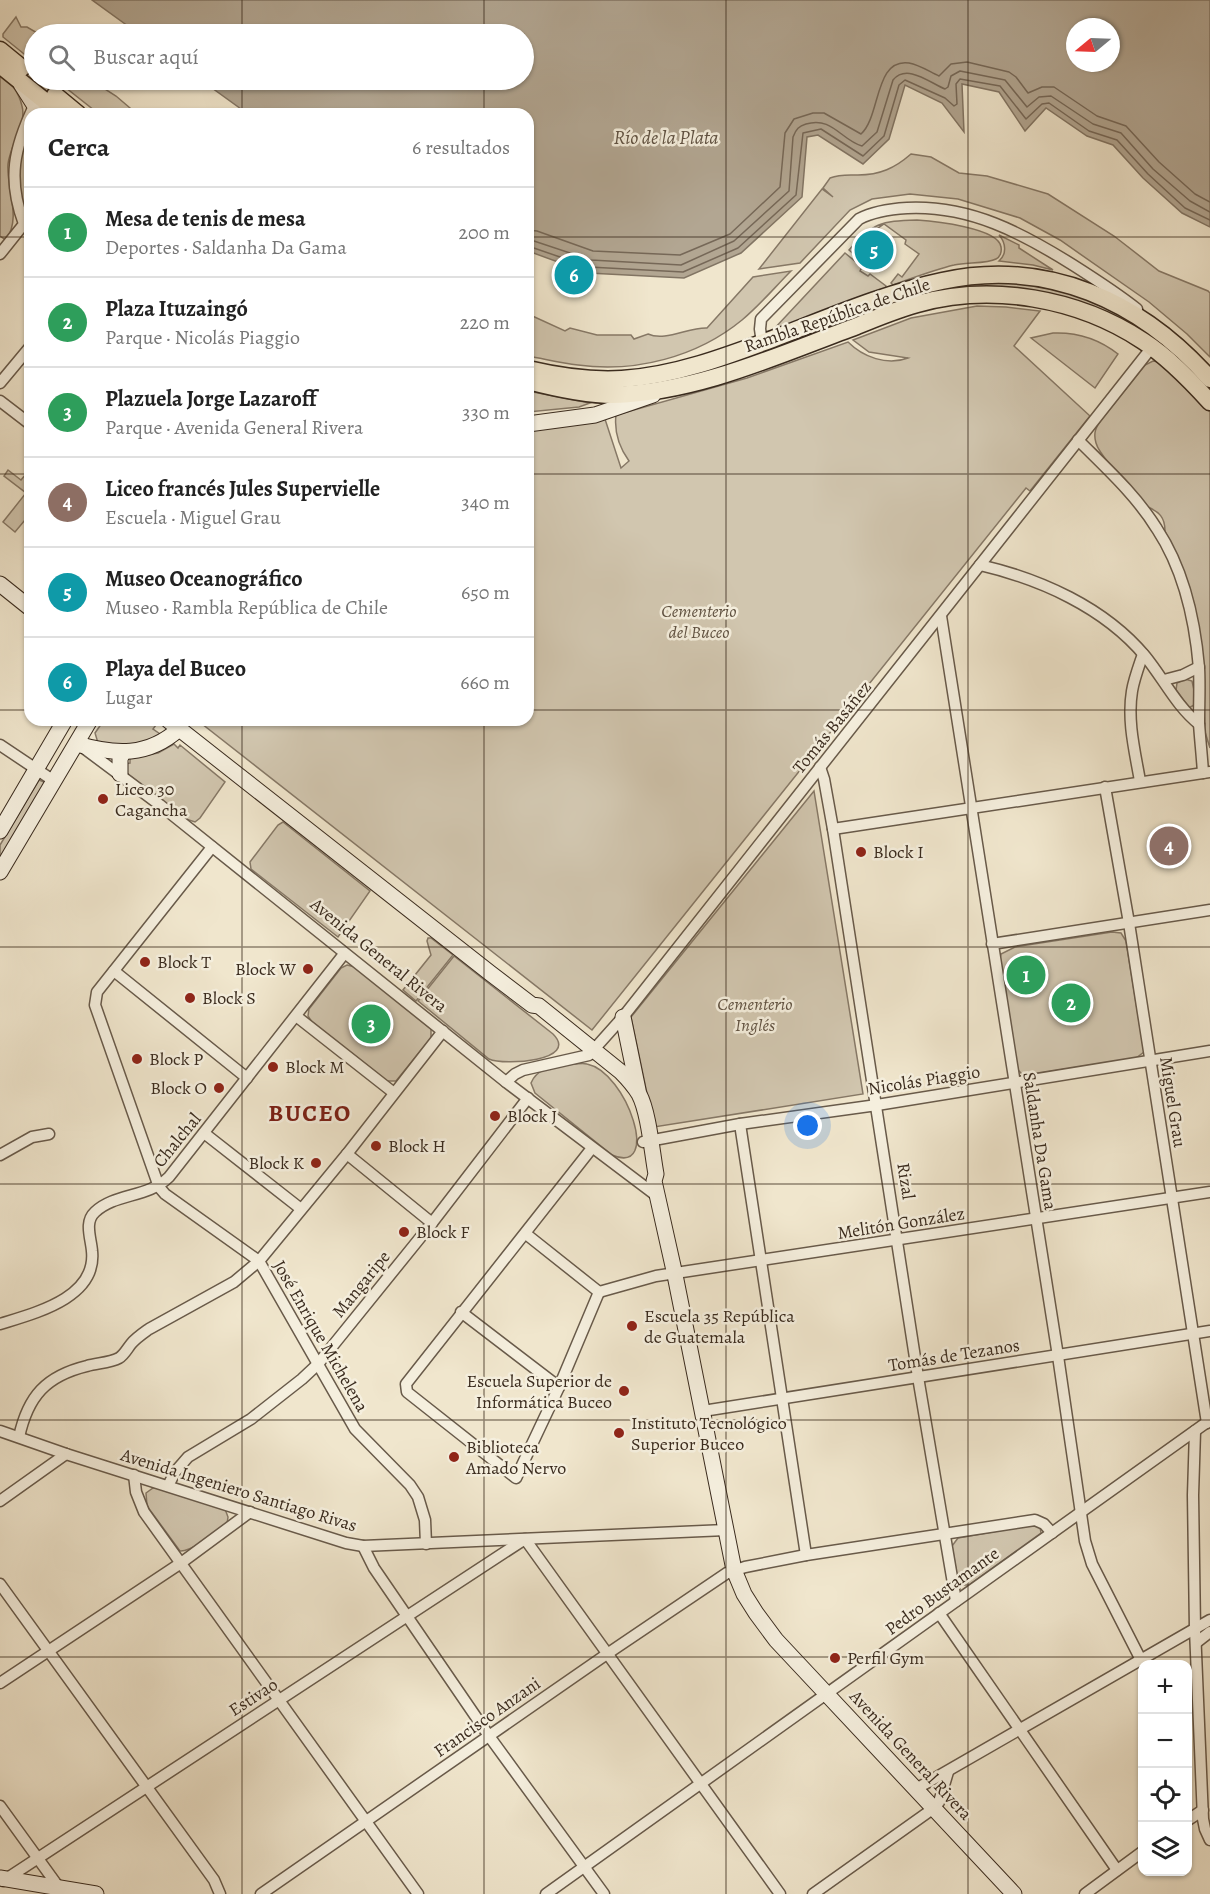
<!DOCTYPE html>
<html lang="es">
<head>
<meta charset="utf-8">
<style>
	body { margin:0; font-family:Alegreya,serif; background:#f2f2f2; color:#222 }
	.controls { position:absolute; right:18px; bottom:18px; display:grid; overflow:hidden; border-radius:12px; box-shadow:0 2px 4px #0004 }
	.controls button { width:54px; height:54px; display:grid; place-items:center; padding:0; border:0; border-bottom:2px solid #e0e0e0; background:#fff; color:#222; font:30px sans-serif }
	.compass { position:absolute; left:1066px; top:18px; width:54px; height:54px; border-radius:50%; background:#fff; box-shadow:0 2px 4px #0004; rotate:251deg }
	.you { position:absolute; left:808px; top:1126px; width:21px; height:21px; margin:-15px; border:4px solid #fff; border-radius:50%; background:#1a73e8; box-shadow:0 0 0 9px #1a73e833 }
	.badge { display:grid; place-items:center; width:39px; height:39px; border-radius:50%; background:#8f2418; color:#fff; font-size:20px; font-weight:700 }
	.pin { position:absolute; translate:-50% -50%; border:3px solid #fff; box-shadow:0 2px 6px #0006 }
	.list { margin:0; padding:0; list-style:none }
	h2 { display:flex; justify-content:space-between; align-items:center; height:78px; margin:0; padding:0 24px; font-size:26px }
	h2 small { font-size:20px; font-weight:400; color:#767676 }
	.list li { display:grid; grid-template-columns:39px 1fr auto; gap:18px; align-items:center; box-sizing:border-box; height:90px; padding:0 24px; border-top:2px solid #e0e0e0 }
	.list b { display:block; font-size:22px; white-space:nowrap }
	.list p { margin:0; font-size:20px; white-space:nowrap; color:#767676 }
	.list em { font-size:20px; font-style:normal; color:#767676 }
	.icon { flex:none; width:33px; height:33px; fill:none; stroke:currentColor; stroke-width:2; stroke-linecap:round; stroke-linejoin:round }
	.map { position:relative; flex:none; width:1210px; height:1894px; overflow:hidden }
	.search { position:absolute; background:#fff; box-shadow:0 2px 4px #0004; left:24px; top:24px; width:510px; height:66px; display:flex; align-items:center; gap:15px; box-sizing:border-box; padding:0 21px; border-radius:33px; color:#767676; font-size:22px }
	.panel { position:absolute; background:#fff; box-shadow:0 2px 4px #0004; left:24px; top:108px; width:510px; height:618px; border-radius:18px }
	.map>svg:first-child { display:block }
	.green { fill:#d1c6af; stroke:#867866; stroke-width:1.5 }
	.water { fill:#b2a692; stroke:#827564; stroke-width:1.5; fill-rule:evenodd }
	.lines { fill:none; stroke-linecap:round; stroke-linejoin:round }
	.shore { stroke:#766858; stroke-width:1.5 }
	.street-casing { stroke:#685a4a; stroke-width:13 }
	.secondary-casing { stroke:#3a2b1e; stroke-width:17 }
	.primary-casing { stroke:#3a2b1e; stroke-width:19 }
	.street { stroke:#f5efde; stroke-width:10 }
	.secondary { stroke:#f5efde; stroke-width:15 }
	.primary { stroke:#f0e6cd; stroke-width:16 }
	.grid { fill:none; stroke:#3a2b1e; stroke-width:1.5; stroke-opacity:0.55 }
	.poi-dot { fill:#8f2418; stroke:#f5efde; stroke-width:2 }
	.labels { text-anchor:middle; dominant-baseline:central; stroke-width:5; stroke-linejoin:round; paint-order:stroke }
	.street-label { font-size:18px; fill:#3a2b1e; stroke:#f5efde }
	.park-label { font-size:18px; font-style:italic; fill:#605242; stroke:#f5efde }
	.poi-label { font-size:18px; fill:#3a2b1e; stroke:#f5efde; text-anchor:start }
	.water-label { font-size:20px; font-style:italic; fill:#5e5041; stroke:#f5efde }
	.district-label { font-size:24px; font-weight:bold; letter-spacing:1.5px; fill:#7a1f14; stroke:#f5efde }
</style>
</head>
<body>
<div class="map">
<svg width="1210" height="1894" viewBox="0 0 1210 1894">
	<rect width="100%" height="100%" fill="#f0e6cd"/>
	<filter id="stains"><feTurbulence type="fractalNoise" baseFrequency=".00333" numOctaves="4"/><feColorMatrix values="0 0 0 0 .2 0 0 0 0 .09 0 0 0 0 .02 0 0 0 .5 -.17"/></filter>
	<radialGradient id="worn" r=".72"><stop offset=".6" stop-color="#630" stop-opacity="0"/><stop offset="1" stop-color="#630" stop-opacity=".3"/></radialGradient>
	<g class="green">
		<polygon points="16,17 21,27 27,27 39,34 34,34 34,62 3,37 3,34"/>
		<path d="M0,71C9,81 19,92 22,106C27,124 10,145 8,164C6,189 22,217 6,240L0,236Z"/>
		<polygon points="56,80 91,80 116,96 137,114 99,114"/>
		<path d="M30,128V226C16,201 15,153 30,128Z"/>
		<path d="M911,154L931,157L959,173L987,176L1048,194L1114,236L1159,271L1208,291L1210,293V357L1187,334L1149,302L1060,240L1020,218L958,199L910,194L872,199L850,210L800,263L759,269L822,189L833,197L823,188L830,178C840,174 848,175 858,175C880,175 895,168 911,154Z"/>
		<path d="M917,220C933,221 999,228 1001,247C1002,252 1000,257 996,259C987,264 965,262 954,265C933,270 913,278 893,285L891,283L898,274L902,277L919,254L905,244L906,240L884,224L874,231L857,257L849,250C873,223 880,221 917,220Z"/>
		<path d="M999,235L1019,245V248L1053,270L1033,265L999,261C1007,254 1006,243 999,235Z"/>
		<polygon points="845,253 862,267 860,271 868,276 870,274 886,286 885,289 773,330"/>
		<path d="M791,271C775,287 760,305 742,320C697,357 635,373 578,365C561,363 545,359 528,356V314L565,331L570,328L597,335H631L634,339L648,334C665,342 689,327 707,328L753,277Z"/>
		<path d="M995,282C1073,285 1120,307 1178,359C1188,368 1205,380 1210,391L1150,337L986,287L705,372L814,328L932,289Z"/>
		<path d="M977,306L1006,307L1040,311L1014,346L1090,416L1030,491L1026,488L592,1030L197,720H528V429L604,416L621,468L629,461C619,447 614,432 616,415L747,378L848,342C863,357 887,366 908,358L869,352L853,340L911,318Z"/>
		<path d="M1053,333C1077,332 1099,339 1118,354L1095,388L1031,338Z"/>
		<path d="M1153,361L1159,362L1210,412V748L1205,732L1202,650L1165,531C1165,517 1159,512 1148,507C1136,492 1100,458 1096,443C1093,433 1096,427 1101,420L1145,365Z"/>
		<polygon points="528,391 590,403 579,407 528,412"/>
		<polygon points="8,470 21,480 26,474 30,477 30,514 15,532 3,522 26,493 4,476"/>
		<polygon points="1185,679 1192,681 1194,690 1194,705 1189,708 1176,690 1177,683"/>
		<polygon points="104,720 149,720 156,725 153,729 163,736 134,746 98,743 95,733"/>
		<polygon points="174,744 178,748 180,745 225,782 200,818 195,822 186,819 124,771 123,764 130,763 130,758 158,753"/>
		<polygon points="39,780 44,782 44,785 0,861 0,845"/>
		<polygon points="814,791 863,1094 654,1127 631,1017"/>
		<polygon points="283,822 370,891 338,937 251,869 250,862 278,825"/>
		<polygon points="1112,932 1121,933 1126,941 1144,1052 1136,1058 1028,1075 1022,1074 1017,1069 1000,958 1001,954 1015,947"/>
		<polygon points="428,938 431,938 453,955 416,1001 403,990 431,955 427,941"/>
		<path d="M454,956L553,1034C580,1061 504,1066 489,1059L418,1001Z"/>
		<polygon points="347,965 355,967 431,1029 431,1038 396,1081 387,1081 312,1022 308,1016 309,1009 341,968"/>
		<path d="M573,1064C578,1064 583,1063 587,1064C627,1072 662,1176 612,1155L535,1093L531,1083C538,1066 557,1067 573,1064Z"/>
		<path d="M153,1488H161L225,1509L228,1517L227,1524C216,1532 192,1552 180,1551L147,1506L146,1493Z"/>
		<polygon points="1033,1525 1040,1527 1041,1533 969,1585 962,1585 958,1582 952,1546 958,1538"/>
	</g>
	<path class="water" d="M92,0H1210V227L1182,213L1143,178L1113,145L1087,136L1046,108L1025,131L999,92L962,84L964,132L942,103L905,85L889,139L863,164L818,135L807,137L802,197L741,253L684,278L588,273L528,251V114H248L201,80H524V34H139ZM1075,27H1111V63H1075Z"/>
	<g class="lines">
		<g class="shore">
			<path d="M528,230L537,231L593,251L680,255L730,234L780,187L785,133L794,119L813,113H824L861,134C881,116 874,58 909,63C920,65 930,72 939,76L951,64L967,62L1009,72L1016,77L1028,93L1042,87H1054L1097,116L1126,126L1159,162L1195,194L1210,202"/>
			<path d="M528,239L591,260L681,265L734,241L789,191L793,137C796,129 799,126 806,124C832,116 841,140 862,146L877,132L893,80C907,63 930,83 945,89L948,87L951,76L960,71L1005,80L1027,107L1039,97L1051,96L1093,124L1121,133L1153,169L1190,201L1210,212"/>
			<polyline points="528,246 589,267 683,272 738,248 796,195 803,133 821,129 863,156 884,136 899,85 905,80 945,98 954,106 957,104 956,84 960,79 1000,86 1026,119 1042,104 1049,103 1089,131 1117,140 1148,174 1185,208 1210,220"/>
		</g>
		<g class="street-casing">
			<g id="street">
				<path d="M0,254L24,224C7,179 14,148 34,106"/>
				<path d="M762,343L760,329L761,319L859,219C874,211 890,209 907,208C970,205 1022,233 1073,265C1095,279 1117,293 1137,309"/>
				<polyline points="0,383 30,347"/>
				<polyline points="0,401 30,424"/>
				<path d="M1078,440C1106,468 1136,495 1157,529C1184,570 1195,620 1199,668C1200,686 1199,704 1199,723C1200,739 1202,756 1203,773"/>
				<path d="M980,565C1040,579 1104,607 1145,656C1163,678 1177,707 1199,724"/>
				<polyline points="941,616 1058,1356 1085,1541 1092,1564 1141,1660"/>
				<polyline points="1164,680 1183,675 1199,667"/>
				<polyline points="0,745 54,781"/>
				<polyline points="85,749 160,805 506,1082 657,1196"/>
				<polyline points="820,767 824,779 833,829 918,1377 956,1601"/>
				<path d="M1140,781C1135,752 1127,721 1132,691C1134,679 1139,666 1143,654"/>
				<polyline points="1105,787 1129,923 1207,1423"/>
				<polyline points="833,829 1210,772"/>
				<polyline points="212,847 97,992 95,1005 159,1187 165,1194 259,1261 355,1429 410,1485 418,1497 425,1520 426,1544"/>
				<polyline points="992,944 1210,910"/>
				<polyline points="114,971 247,1078"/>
				<polyline points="296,1016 394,1093"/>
				<polyline points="506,1082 515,1074 523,1070 589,1055 623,1017 1152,347"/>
				<polyline points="740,1124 806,1555"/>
				<polyline points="204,1133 301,1209"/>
				<polyline points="643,1142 740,1124 877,1105 1210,1051"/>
				<polyline points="592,1148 406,1384 407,1392 516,1478 559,1387 599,1292"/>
				<polyline points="347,1154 432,1223"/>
				<polyline points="0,1155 32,1137 49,1134"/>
				<polyline points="526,1234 599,1292"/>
				<polyline points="599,1292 656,1276 1210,1192"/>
				<polyline points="461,1312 559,1387"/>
				<path d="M0,1324C35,1313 97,1298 92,1251C91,1238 84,1222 95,1212C115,1193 148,1198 169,1177L344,954"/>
				<polyline points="703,1411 1210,1331"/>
				<polyline points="0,1431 66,1454 346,1543 363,1546 726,1530"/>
				<polyline points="1195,1431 1193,1495 1195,1629 1203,1819 1205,1829 1210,1840"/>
				<path d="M19,1437C28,1396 46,1376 87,1366C97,1363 110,1363 119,1358C124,1355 127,1349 131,1344C136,1338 142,1334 149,1329L234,1282L259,1261L347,1154L443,1031"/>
				<polyline points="134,1475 136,1492 144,1512 418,1894"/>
				<polyline points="168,1486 175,1472 188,1457 251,1419 302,1379 318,1364 432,1223 528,1098"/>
				<polyline points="0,1501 66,1454"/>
				<polyline points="363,1546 374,1568 489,1736 604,1894"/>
				<polyline points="0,1584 214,1880 220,1894"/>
				<polyline points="939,1613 1117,1870"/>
				<polyline points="1197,1642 1210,1632"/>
				<polyline points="0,1683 181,1563 250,1512"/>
				<polyline points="916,1789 1210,1620"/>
				<polyline points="0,1806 60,1889"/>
				<polyline points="1188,1820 1203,1810"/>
				<polyline points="3,1881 525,1539 780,1894"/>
				<polyline points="261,1894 607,1654 727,1573 745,1567 806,1555 1035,1520 1044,1524 1052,1533"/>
				<polyline points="546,1894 1210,1420"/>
				<polyline points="813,1894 934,1808 939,1802 948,1772"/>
				<polyline points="1085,1894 1142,1852"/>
			</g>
		</g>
		<g class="secondary-casing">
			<g id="secondary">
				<polyline points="21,84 40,114"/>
				<polyline points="528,424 595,415 653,395"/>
				<polyline points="0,584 30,608"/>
				<path d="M168,720L490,973L532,1005L539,1006L621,1072C628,1079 634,1086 639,1094C649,1113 652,1153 656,1174L654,1181L675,1275L734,1570L744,1594L756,1613L776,1640L1014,1894"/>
				<path d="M77,744C115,755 148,757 179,729"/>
				<polyline points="120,774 120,759 123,752"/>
				<polyline points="0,831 65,720"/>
				<polyline points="0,872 90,720"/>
				<polyline points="623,1017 638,1090"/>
				<polyline points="0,1878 96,1894"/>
			</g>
		</g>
		<g class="primary-casing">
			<g id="primary">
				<polyline points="0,50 22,68"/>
				<polyline points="0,65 61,114"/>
				<polyline points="55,95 78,114"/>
				<path d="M528,369C558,376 591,381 622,379C674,376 727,356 775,338C830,317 885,293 942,281C1047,258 1141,301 1210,379"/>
				<path d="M528,381C555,388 585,395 613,395C699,392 778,355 857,326C876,318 896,310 917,304C992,283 1078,298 1143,341C1168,357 1190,380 1210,402"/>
			</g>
		</g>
		<use href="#street" class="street"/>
		<use href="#secondary" class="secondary"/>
		<use href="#primary" class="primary"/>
	</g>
	<path class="grid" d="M242,0V34M484,0V34M726,0V1894M968,0V1894M242,80V114M484,80V114M0,237H30M528,237H1210M0,474H30M528,474H1210M0,710H30M528,710H1210M242,720V1894M484,720V1894M0,947H1210M0,1184H1210M0,1420H1210M0,1657H1210"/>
	<g class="poi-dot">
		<circle cx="103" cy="799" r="6"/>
		<circle cx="861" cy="852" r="6"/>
		<circle cx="145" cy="962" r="6"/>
		<circle cx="308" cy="969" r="6"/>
		<circle cx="190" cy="998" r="6"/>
		<circle cx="137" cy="1059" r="6"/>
		<circle cx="273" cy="1067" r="6"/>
		<circle cx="219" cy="1088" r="6"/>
		<circle cx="495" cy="1116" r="6"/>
		<circle cx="376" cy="1146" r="6"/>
		<circle cx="316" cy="1163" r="6"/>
		<circle cx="404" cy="1232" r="6"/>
		<circle cx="632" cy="1326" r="6"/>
		<circle cx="624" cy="1391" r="6"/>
		<circle cx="619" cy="1433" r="6"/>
		<circle cx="454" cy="1457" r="6"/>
		<circle cx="835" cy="1658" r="6"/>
	</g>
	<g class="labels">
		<g class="street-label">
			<text transform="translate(837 315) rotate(-19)">Rambla República de Chile</text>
			<text transform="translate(832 727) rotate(-51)">Tomás Basáñez</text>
			<text transform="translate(379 955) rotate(39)">Avenida General Rivera</text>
			<text transform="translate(924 1080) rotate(-9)">Nicolás Piaggio</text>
			<text transform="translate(1173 1102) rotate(81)">Miguel Grau</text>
			<text transform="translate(177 1140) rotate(-51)">Chalchal</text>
			<text transform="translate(1040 1141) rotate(81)">Saldanha Da Gama</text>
			<text transform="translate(906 1181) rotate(81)">Rizal</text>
			<text transform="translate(901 1223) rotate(-9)">Melitón González</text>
			<text transform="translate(361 1284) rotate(-51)">Mangaripe</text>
			<text transform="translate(321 1336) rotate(60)">José Enrique Michelena</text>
			<text transform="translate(954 1355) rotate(-9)">Tomás de Tezanos</text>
			<text transform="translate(239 1490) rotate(17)">Avenida Ingeniero Santiago Rivas</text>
			<text transform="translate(942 1591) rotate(-36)">Pedro Bustamante</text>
			<text transform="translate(253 1697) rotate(-33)">Estivao</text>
			<text transform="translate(487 1717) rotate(-35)">Francisco Anzani</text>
			<text transform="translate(911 1755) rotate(47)">Avenida General Rivera</text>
		</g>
		<g class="park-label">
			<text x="699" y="611">Cementerio<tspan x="699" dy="21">del Buceo</tspan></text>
			<text x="755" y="1004">Cementerio<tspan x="755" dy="21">Inglés</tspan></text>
		</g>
		<g class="poi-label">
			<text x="115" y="789">Liceo 30<tspan x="115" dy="21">Cagancha</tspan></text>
			<text x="873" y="852">Block I</text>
			<text x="157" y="962">Block T</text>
			<text x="296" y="969" text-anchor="end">Block W</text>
			<text x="202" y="998">Block S</text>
			<text x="149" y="1059">Block P</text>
			<text x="285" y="1067">Block M</text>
			<text x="207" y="1088" text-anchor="end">Block O</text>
			<text x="507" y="1116">Block J</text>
			<text x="388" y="1146">Block H</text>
			<text x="304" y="1163" text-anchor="end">Block K</text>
			<text x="416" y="1232">Block F</text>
			<text x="644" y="1316">Escuela 35 República<tspan x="644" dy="21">de Guatemala</tspan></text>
			<text x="612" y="1381" text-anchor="end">Escuela Superior de<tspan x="612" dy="21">Informática Buceo</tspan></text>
			<text x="631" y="1423">Instituto Tecnológico<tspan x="631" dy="21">Superior Buceo</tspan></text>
			<text x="466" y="1447">Biblioteca<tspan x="466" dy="21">Amado Nervo</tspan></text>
			<text x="847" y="1658">Perfil Gym</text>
		</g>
		<g class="water-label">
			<text x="666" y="137">Río de la Plata</text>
		</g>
		<g class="district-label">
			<text x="310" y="1113">BUCEO</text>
		</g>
	</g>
	<rect width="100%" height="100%" filter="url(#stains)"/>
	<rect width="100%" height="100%" fill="url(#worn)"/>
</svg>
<div class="controls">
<button>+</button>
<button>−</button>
<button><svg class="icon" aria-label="locate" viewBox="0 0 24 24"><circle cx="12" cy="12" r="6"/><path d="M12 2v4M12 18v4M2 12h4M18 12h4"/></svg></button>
<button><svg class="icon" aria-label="layers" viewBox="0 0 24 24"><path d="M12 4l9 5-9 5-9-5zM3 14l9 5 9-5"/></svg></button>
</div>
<svg class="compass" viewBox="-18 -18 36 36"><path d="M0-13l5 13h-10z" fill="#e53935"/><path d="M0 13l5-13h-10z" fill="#767676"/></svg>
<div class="you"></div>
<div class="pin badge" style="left:1026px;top:975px;background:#2e9e5b">1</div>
<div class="pin badge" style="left:1071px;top:1003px;background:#2e9e5b">2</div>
<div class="pin badge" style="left:371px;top:1024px;background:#2e9e5b">3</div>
<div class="pin badge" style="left:1169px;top:846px;background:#8d6e63">4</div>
<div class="pin badge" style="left:874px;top:250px;background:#0f9aa8">5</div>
<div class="pin badge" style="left:574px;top:275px;background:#0f9aa8">6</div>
<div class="search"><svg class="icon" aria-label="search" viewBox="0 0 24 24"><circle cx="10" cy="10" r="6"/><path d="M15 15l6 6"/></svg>Buscar aquí</div>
<section class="panel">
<h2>Cerca<small>6 resultados</small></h2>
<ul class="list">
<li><span class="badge" style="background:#2e9e5b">1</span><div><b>Mesa de tenis de mesa</b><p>Deportes · Saldanha Da Gama</p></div><em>200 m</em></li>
<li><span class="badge" style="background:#2e9e5b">2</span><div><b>Plaza Ituzaingó</b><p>Parque · Nicolás Piaggio</p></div><em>220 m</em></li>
<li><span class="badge" style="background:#2e9e5b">3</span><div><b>Plazuela Jorge Lazaroff</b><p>Parque · Avenida General Rivera</p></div><em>330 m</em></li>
<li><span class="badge" style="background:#8d6e63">4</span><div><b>Liceo francés Jules Supervielle</b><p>Escuela · Miguel Grau</p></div><em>340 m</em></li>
<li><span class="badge" style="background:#0f9aa8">5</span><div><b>Museo Oceanográfico</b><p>Museo · Rambla República de Chile</p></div><em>650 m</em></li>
<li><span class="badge" style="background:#0f9aa8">6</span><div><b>Playa del Buceo</b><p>Lugar</p></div><em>660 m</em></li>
</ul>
</section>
</div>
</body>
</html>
